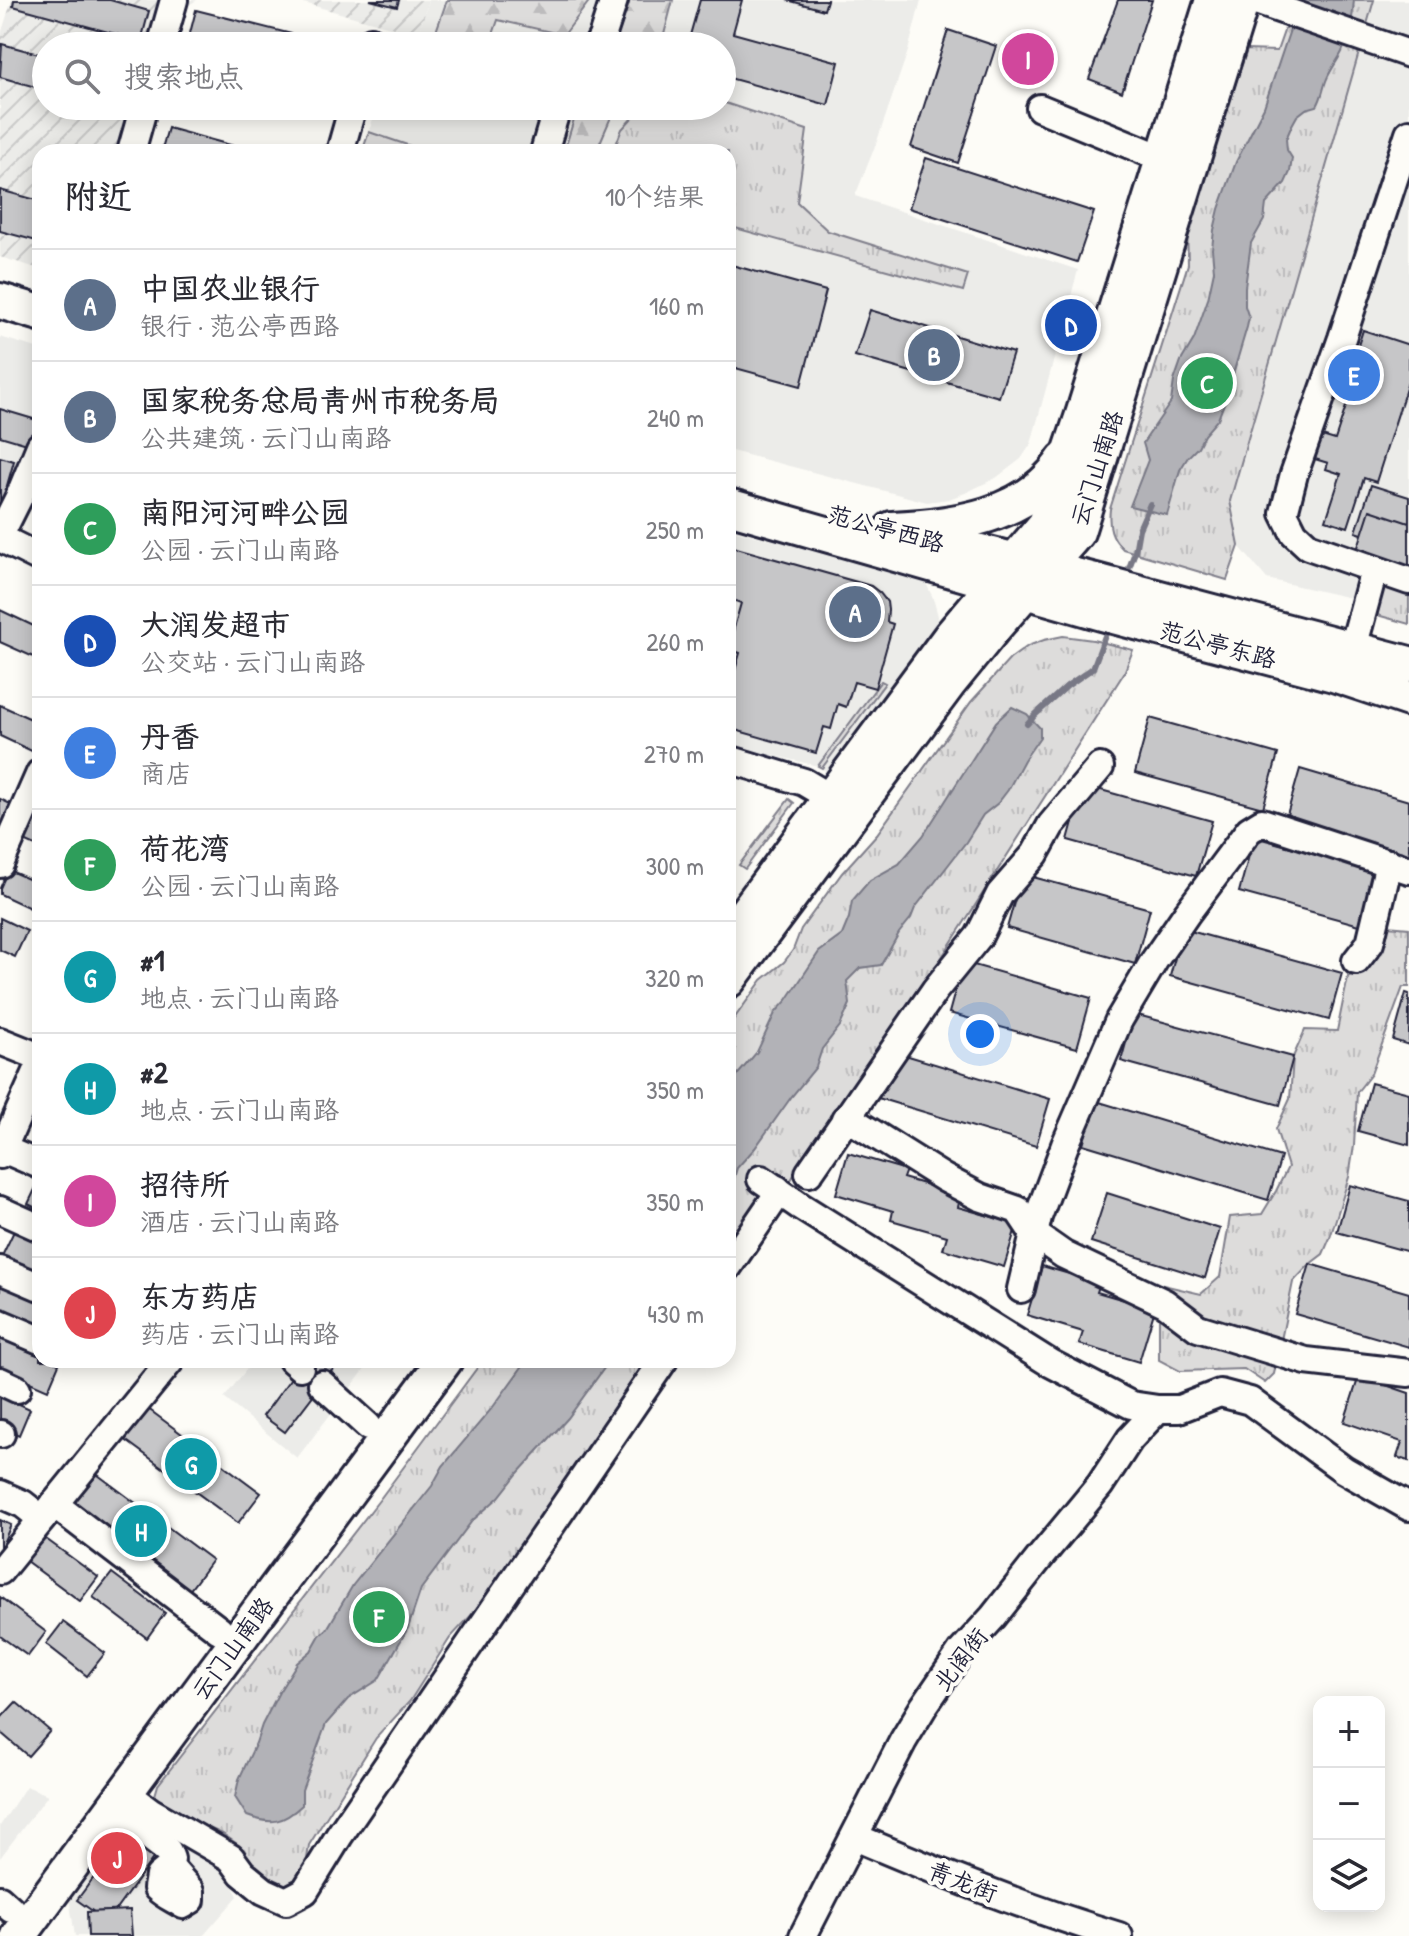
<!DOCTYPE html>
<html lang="zh">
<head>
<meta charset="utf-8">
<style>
	body { margin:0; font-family:"Patrick Hand","LXGW WenKai TC",sans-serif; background:#f2f2f3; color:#2b2b33 }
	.controls { position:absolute; right:24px; bottom:24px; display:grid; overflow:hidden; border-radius:16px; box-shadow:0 4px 20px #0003 }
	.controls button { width:72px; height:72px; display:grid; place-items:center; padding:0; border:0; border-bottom:2px solid #e1e1e2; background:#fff; color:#2b2b33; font:40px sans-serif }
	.you { position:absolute; left:980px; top:1034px; width:28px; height:28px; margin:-20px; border:6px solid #fff; border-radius:50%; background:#1a73e8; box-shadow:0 0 0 12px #1a73e833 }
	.badge { display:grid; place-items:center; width:52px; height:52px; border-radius:50%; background:#d93025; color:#fff; font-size:26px; font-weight:700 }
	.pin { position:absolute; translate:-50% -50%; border:4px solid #fff; box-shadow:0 2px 8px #0006 }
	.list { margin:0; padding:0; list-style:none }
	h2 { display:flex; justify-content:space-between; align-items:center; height:104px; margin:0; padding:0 32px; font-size:34px }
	h2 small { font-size:26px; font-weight:400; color:#7c7c81 }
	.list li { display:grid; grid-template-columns:52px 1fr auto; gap:24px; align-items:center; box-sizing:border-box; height:112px; padding:0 32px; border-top:2px solid #e1e1e2 }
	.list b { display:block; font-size:30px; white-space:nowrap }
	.list p { margin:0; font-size:26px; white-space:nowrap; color:#7c7c81 }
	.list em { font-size:26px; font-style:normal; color:#7c7c81 }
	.icon { flex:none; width:44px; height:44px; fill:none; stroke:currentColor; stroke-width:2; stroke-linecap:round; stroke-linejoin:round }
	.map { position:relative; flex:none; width:1409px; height:1936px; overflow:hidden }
	.search { position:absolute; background:#fff; box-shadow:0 4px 20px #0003; left:32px; top:32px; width:704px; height:88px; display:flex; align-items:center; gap:20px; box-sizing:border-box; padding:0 28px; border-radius:44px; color:#7c7c81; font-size:30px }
	.panel { position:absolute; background:#fff; box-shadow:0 4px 20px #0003; left:32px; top:144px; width:704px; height:1224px; border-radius:24px }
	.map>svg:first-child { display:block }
	.built { fill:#ecece9 }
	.industrial { fill:url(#industrial-furrows) }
	.grass { fill:url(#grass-tufts); stroke:#807f8b; stroke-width:2 }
	.forest { fill:url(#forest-firs); stroke:#807f8b; stroke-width:2 }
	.water { fill:#b2b2b7; stroke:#787885; stroke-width:2 }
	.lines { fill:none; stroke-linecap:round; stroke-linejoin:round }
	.stream { stroke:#787885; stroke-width:6 }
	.building { fill:#c6c6c8; stroke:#22223b; stroke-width:2 }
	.minor-casing { stroke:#22223b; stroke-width:32 }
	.major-casing { stroke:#22223b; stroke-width:40 }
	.minor { stroke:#fdfcf7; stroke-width:26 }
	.major { stroke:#fdfcf7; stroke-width:34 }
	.labels { text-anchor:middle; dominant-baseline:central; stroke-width:8; stroke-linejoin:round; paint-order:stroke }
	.street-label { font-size:24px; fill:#22223b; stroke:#fdfcf7 }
</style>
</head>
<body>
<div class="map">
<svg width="1409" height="1936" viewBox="0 0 1409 1936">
	<defs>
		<pattern id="industrial-furrows" width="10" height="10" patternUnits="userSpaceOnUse" patternTransform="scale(2)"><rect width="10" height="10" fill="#ecece9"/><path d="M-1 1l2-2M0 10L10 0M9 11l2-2" fill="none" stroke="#cacac9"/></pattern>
		<pattern id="grass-tufts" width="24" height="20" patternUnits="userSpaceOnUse" patternTransform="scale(2)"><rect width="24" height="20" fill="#dddcdb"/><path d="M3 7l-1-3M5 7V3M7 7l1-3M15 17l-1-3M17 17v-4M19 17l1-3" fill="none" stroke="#bdbcbd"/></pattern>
		<pattern id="forest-firs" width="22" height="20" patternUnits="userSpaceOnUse" patternTransform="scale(2)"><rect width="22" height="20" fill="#dddcdb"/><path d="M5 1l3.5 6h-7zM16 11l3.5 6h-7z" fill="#bdbcbd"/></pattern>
	</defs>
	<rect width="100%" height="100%" fill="#fdfcf7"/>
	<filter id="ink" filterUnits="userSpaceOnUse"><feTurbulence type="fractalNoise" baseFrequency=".0125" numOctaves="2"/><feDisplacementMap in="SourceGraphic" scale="16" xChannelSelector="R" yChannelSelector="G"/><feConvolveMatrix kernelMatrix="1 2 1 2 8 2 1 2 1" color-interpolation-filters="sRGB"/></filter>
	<g filter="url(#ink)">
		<g class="built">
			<polygon points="429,0 921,0 908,51 876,144 855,196 1078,270 1031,444 1021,459 996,478 965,493 949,499 927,502 728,450 728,152 428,152 369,132 377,106 722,106 722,46 396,46 401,30 420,28"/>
			<polygon points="1374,0 1409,0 1409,615 1364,601 1267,579 1239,546 1230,501"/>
			<polygon points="0,337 40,349 40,429 0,523"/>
			<polygon points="728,529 891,569 917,577 926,583 933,598 938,616 938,634 831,774 818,766 728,745"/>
			<polygon points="254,1360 372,1360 297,1458 224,1398"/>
			<polygon points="26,1786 48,1795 0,1858 0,1826"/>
			<polygon points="138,1810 219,1861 238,1896 203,1936 75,1936 69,1898 122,1824"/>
		</g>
		<g class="industrial">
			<polygon points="12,0 197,0 179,11 171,46 46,46 46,106 155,106 144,152 40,152 40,269 0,257 0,37"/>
			<polygon points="293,0 429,0 420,29 401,30"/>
		</g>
		<g class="grass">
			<path d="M1295,0H1374L1230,501L1239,546L1227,580L1123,549C1111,537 1108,526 1110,509L1188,264L1187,226L1247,50L1277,51Z"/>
			<polygon points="722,102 807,130 797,202 828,231 968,275 963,291 728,226 728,152 613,152 622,129 643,106 722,106"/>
			<polygon points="369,132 428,152 362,152"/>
			<polygon points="1375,582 1409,592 1409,624 1363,611"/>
			<polygon points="1063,636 1093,640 1133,650 1124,673 844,1110 823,1126 791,1180 777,1189 728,1257 728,1027 762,980 784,962 793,950 801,929 842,873 877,834 971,702 1010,659 1028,646 1044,640"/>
			<polygon points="881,681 885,683 822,768 818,766"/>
			<polygon points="789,799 794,803 745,869 739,865"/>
			<polygon points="1387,926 1409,928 1409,987 1403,987 1371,1074 1357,1092 1354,1146 1349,1177 1330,1238 1323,1254 1310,1264 1293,1282 1274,1374 1265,1383 1244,1369 1180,1371 1159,1360 1159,1284 1201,1294 1220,1277 1230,1217 1262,1214 1276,1191 1288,1167 1276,1129 1290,1099 1293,1057 1305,1030 1337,1031 1348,977 1366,966"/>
			<polygon points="483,1360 657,1360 489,1596 450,1638 410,1701 376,1738 309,1845 305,1873 296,1887 271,1881 259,1872 240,1846 223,1834 162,1807 154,1799 158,1785 380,1499"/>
		</g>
		<g class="forest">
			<polygon points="447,0 590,0 564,35 498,20 489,46 431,46"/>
			<polygon points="630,0 673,0 661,46 614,46"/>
			<polygon points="578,106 621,106 611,117 596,152 564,152"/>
		</g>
		<g class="water">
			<path d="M1300,0H1354C1353,17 1349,36 1342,52C1337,62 1330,70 1326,81C1323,89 1322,98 1317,106L1306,109L1297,116L1292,125L1286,139L1287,150L1292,158L1290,172L1285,183L1266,204L1264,220L1251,243L1245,287V306L1249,318L1247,327L1233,374L1229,380L1225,401L1218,419L1204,435L1198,447L1188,457L1180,470L1167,515L1130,506L1148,460L1143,443L1171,402L1174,381L1181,361L1194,339L1208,299L1214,271L1212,249L1214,230L1219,209L1236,162L1264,107Z"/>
			<polygon points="1012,707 1027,714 1040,728 1040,737 1024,760 1008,790 998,803 983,815 966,842 915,908 911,918 899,933 881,965 860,968 847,981 850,1004 840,1026 822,1049 816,1067 792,1096 755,1148 737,1168 728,1199 728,1086 757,1052 775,1013 787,1000 819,952 842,935 849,918 852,901 870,880 899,864 923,836 996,722"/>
			<path d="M527,1360H610L568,1418L518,1473L499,1497L472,1521L421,1589L408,1628L378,1680L348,1699L326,1724L302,1790V1805C283,1823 272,1825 247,1816L235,1797L239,1779L256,1743L262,1725L279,1692L297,1663L311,1651L320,1635L327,1629L353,1585L432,1486L443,1466L493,1407Z"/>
		</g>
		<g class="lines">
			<g class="stream">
				<polyline points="1126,576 1135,552 1139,529 1150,504"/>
				<polyline points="1027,724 1035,715 1067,686 1093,668 1109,625"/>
			</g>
		</g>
		<g class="building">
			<polygon points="14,0 110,0 149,11 141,41 13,6"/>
			<polygon points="370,0 399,0 397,7"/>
			<polygon points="700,0 742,0 733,33 839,62 828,105 722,76 722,46 687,46"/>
			<polygon points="787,0 827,0 824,10"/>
			<polygon points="1118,0 1152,0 1122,92 1089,79"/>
			<polygon points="196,10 339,46 187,45"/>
			<polygon points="948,30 996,46 958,163 911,147"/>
			<polygon points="518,39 536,46 516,46"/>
			<polygon points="2,44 46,56 46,90 0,77"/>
			<polygon points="168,128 256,152 161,152"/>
			<polygon points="926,158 1094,212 1077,262 909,208"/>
			<polygon points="0,190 40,201 40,242 0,231"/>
			<polygon points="728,264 826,291 801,386 728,366"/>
			<polygon points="870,310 1013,353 999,397 855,356"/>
			<polygon points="1363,330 1409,345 1409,379 1376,482 1364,478 1348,527 1326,520 1341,474 1326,469 1328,463 1315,459 1322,436 1335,440 1353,385 1346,383"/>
			<polygon points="0,409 40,421 34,446 0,436"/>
			<polygon points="0,457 14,461 0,510"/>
			<polygon points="1371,485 1409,497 1409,550 1356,532"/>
			<polygon points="1370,510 1409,523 1409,567 1357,550"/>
			<polygon points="733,547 871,586 880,593 887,602 888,610 887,622 893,624 875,688 854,682 846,707 838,704 831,729 824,727 816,753 728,728 728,672 734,674 740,653 728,649 741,603 730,599 734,584 728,582 728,565"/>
			<polygon points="0,610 40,629 40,660 0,642"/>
			<polygon points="0,705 40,723 40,755 0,736"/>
			<polygon points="1150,718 1278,754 1263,808 1135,773"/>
			<polygon points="1300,769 1409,801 1409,854 1286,818"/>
			<polygon points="1083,785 1212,821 1196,876 1068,840"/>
			<polygon points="0,799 19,808 7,834 0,831"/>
			<polygon points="33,816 40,820 40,848 22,840"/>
			<polygon points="1254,837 1383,872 1367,927 1239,892"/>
			<polygon points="8,870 40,884 40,896 34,910 0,894 0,888"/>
			<polygon points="1022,874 1150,909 1135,964 1007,928"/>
			<polygon points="0,918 27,931 15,957 0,950"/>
			<polygon points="1183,929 1342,973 1329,1020 1170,976"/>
			<polygon points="963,962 1091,998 1077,1048 949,1013"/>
			<polygon points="1406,993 1409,994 1409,1045 1393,1040"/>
			<polygon points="1134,1014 1293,1057 1280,1105 1121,1061"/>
			<polygon points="892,1051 1050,1099 1036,1146 878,1098"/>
			<polygon points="1371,1083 1409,1093 1409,1145 1358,1131"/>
			<polygon points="1096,1101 1281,1157 1268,1200 1083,1144"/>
			<polygon points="848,1153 906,1170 903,1178 961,1195 958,1207 1017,1224 1004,1267 943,1249 947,1236 891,1220 893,1211 836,1194"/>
			<polygon points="40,1179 40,1210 28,1204"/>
			<polygon points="1350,1185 1409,1201 1409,1252 1337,1232"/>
			<polygon points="1107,1193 1220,1229 1205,1278 1091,1242"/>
			<polygon points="14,1231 40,1242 40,1273 2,1256"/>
			<polygon points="1310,1264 1409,1293 1409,1347 1295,1314"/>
			<polygon points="1042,1266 1100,1283 1097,1292 1155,1309 1139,1362 1079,1344 1083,1332 1027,1315"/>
			<polygon points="0,1279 40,1297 40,1328 0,1310"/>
			<polygon points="0,1338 40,1356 40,1360 50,1360 59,1364 48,1390 0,1369"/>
			<polygon points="304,1360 340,1360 285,1432 263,1416"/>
			<polygon points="1359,1376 1409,1393 1409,1461 1397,1457 1402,1442 1344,1422"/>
			<polygon points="0,1395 30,1409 19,1435 0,1426"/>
			<polygon points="143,1405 261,1493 238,1523 120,1436"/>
			<polygon points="94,1472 212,1560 189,1591 71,1503"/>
			<polygon points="0,1520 11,1525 0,1550"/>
			<polygon points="35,1531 98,1577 80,1601 18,1555"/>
			<polygon points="112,1573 165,1613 147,1638 93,1597"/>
			<polygon points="0,1597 46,1632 28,1656 0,1636"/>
			<polygon points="63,1622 105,1653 87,1676 46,1644"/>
			<polygon points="16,1702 50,1731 28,1756 0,1732 0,1717 1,1718"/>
			<polygon points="130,1829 159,1850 115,1911 94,1912 77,1900"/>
			<polygon points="130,1910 132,1936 88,1936 87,1912"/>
		</g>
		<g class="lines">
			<g class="minor-casing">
				<g id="minor">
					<polyline points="1253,0 1409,54"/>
					<polyline points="161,46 174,0"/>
					<polyline points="370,46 371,41"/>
					<polyline points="597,46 602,37 614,0"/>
					<polyline points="1040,108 1164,159"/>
					<polyline points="1409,133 1342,338 1294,474 1284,513 1294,533 1308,546 1409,581"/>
					<polyline points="131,152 144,106"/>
					<polyline points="340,152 353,106"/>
					<polyline points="544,152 556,111 559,106"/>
					<polyline points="0,535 19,497 40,446"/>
					<polyline points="0,538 40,558"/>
					<polyline points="1353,648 1374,570"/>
					<polyline points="728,759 804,782 831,798"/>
					<polyline points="0,864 40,773"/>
					<polyline points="1356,961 1370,943 1389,863"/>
					<polyline points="0,1041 40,1057"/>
					<polyline points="845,1119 858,1124 944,1178 980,1197 1018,1210 1034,1234 1064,1255 1165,1303 1198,1328 1306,1361 1409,1373"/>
					<polyline points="3,1149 40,1165"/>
					<polyline points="0,1155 40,1065"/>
					<polyline points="809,1173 935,990 979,936 1000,894 1035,854 1051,825 1100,767"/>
					<polyline points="761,1179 800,1206 1050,1363 1131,1405 1158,1409 1179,1409 1220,1393 1250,1401 1344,1470 1409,1507"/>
					<polyline points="0,1210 40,1228"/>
					<polyline points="728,1267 773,1201 777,1189"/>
					<polyline points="0,1270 40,1287"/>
					<polyline points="1021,1289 1038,1217 1065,1145 1119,1020 1154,961 1187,913 1249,830 1262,822 1409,870"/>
					<polyline points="0,1323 40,1340"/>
					<polyline points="292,1360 300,1367"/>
					<polyline points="0,1381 17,1389"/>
					<polyline points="322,1384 368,1426"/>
					<polyline points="0,1434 1,1434"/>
					<polyline points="0,1494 23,1504 42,1519"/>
					<polyline points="54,1504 219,1630"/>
					<polyline points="0,1571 171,1360"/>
					<polyline points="126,1793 150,1811 231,1858 242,1873 264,1891 286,1901 305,1891 339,1836 664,1360"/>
					<path d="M113,1809L168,1851L171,1859L170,1867L191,1891V1900L183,1905C174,1899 165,1896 157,1888L159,1876L170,1867"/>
					<path d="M855,1837C942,1874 1029,1909 1119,1936"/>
					<polyline points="0,1899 11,1909"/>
					<polyline points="803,1936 903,1741 924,1706 961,1652 993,1617 1042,1555 1100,1485 1130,1439 1158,1409"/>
				</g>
			</g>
			<g class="major-casing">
				<g id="major">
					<polyline points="0,301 40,313"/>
					<polyline points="728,506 1102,613 1334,674 1409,699"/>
					<path d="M892,529C954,526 1027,517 1064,460"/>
					<polyline points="937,541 1095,581 1409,664"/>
					<polyline points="728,937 951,636 1046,524 1083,415 1213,0"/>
					<polyline points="728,980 948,684 996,625 1077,532 1242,0"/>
					<polyline points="19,1936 445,1360"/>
				</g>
			</g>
			<use href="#minor" class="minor"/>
			<use href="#major" class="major"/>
		</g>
	</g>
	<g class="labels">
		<g class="street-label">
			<text transform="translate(1096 468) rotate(-72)">云门山南路</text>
			<text transform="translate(886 528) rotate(15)">范公亭西路</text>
			<text transform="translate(1218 644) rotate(15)">范公亭东路</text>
			<text transform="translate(232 1648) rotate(-54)">云门山南路</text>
			<text transform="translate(960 1659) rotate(-52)">北阁街</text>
			<text transform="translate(963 1881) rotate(21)">青龙街</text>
		</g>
	</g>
</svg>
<div class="controls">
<button>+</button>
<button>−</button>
<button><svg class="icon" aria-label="layers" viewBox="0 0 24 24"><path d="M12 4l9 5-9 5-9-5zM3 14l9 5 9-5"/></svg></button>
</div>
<div class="you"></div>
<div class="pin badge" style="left:855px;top:612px;background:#5c6f8a">A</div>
<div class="pin badge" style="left:934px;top:355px;background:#5c6f8a">B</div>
<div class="pin badge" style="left:1207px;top:383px;background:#2e9e5b">C</div>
<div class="pin badge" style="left:1071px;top:325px;background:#1a4fb4">D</div>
<div class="pin badge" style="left:1354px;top:375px;background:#3f7fe0">E</div>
<div class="pin badge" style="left:379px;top:1617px;background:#2e9e5b">F</div>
<div class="pin badge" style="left:191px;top:1464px;background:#0f9aa8">G</div>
<div class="pin badge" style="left:141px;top:1531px;background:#0f9aa8">H</div>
<div class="pin badge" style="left:1028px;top:59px;background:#d1479c">I</div>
<div class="pin badge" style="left:117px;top:1858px;background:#e0444e">J</div>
<div class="search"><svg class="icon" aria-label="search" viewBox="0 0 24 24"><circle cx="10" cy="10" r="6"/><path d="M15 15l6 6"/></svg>搜索地点</div>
<section class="panel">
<h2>附近<small>10个结果</small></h2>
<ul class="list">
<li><span class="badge" style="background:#5c6f8a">A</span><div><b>中国农业银行</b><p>银行 · 范公亭西路</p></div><em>160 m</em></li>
<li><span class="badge" style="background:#5c6f8a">B</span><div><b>国家税务总局青州市税务局</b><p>公共建筑 · 云门山南路</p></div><em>240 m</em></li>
<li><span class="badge" style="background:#2e9e5b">C</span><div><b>南阳河河畔公园</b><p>公园 · 云门山南路</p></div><em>250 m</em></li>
<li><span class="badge" style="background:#1a4fb4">D</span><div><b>大润发超市</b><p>公交站 · 云门山南路</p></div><em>260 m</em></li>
<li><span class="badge" style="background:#3f7fe0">E</span><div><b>丹香</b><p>商店</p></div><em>270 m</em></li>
<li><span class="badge" style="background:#2e9e5b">F</span><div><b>荷花湾</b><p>公园 · 云门山南路</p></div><em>300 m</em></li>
<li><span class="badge" style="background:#0f9aa8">G</span><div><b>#1</b><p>地点 · 云门山南路</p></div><em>320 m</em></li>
<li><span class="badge" style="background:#0f9aa8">H</span><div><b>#2</b><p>地点 · 云门山南路</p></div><em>350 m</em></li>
<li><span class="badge" style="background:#d1479c">I</span><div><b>招待所</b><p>酒店 · 云门山南路</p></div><em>350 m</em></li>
<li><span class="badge" style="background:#e0444e">J</span><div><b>东方药店</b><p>药店 · 云门山南路</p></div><em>430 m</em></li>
</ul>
</section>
</div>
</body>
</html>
